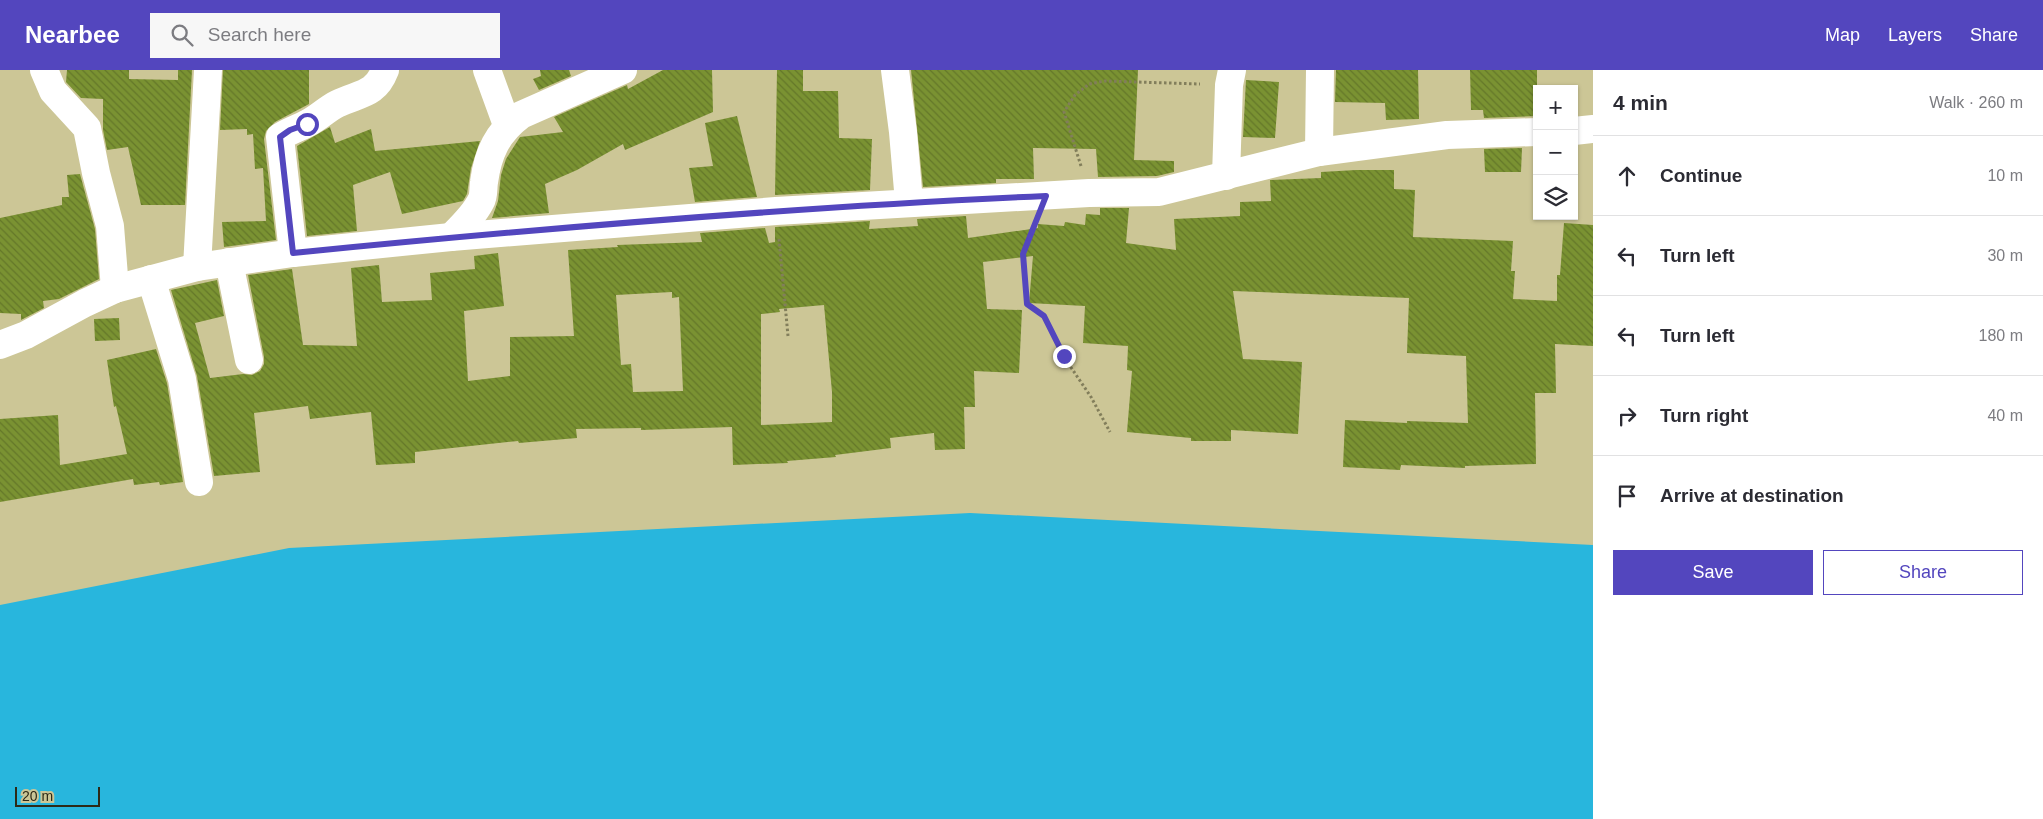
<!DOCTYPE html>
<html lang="en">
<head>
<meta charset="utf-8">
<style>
	body { margin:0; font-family:Arial,sans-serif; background:#f7f7f7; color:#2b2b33 }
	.controls { position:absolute; right:15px; top:15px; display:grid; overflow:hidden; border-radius:0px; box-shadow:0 1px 4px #0004 }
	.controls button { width:45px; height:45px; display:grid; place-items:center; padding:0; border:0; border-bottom:1px solid #e1e1e2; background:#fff; color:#2b2b33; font:25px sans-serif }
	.scale { position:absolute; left:15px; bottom:12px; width:85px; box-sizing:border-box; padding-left:5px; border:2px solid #2d2a17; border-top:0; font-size:14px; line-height:18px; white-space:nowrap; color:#2d2a17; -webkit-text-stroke:4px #ccc696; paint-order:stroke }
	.stop { position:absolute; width:15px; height:15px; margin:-11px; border:4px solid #5346be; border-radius:50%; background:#fff }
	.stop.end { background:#5346be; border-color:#fff; box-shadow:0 1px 5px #0008 }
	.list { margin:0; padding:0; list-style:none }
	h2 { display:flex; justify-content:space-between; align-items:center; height:65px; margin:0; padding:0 20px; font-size:21px }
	h2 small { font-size:16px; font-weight:400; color:#7c7c81 }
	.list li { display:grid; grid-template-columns:32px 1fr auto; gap:15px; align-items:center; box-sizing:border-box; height:80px; padding:0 20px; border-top:1px solid #e1e1e2 }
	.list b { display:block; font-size:19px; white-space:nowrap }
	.list em { font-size:16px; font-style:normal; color:#7c7c81 }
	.actions { display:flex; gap:10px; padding:15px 20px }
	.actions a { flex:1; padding:11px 0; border:1px solid #5346be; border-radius:0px; text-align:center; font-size:18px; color:#5346be }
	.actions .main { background:#5346be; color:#fff }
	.icon { flex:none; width:28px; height:28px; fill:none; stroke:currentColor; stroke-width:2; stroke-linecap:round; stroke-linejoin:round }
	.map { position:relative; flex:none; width:1593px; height:749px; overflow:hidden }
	header { display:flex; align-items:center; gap:30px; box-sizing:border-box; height:70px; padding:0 25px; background:#5346be; color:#fff }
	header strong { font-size:24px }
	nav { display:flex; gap:28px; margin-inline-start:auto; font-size:18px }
	.search { width:350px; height:45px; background:#f7f7f7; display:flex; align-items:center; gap:12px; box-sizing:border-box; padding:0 18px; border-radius:0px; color:#7c7c81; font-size:19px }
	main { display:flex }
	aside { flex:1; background:#fff }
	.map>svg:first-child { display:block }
	.water { fill:#28b6dd }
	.building { fill:url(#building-back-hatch); fill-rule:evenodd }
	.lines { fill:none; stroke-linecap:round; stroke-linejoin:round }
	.path { stroke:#827e5b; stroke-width:3; stroke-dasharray:2.5 2.5; stroke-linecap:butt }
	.minor { stroke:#fff; stroke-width:28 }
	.route { stroke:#5346be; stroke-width:6 }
</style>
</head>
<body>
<header>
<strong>Nearbee</strong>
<div class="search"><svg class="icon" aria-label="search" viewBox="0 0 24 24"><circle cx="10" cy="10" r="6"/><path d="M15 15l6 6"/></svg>Search here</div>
<nav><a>Map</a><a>Layers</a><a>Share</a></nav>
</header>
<main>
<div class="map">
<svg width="1593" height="749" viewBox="0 0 1593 749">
	<defs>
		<pattern id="building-back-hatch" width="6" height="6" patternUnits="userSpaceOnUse" patternTransform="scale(1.25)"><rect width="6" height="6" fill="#7a9232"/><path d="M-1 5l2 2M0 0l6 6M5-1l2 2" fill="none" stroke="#647729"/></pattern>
	</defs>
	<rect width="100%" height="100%" fill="#ccc696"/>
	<polygon class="water" points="970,443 1593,475 1593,749 0,749 0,535 289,478"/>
	<g class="building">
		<polygon points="67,0 129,0 129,9 178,10 178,0 192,0 185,135 141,135 128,77 107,80 103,60 103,29 81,28 66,12"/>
		<polygon points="223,0 309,0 309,34 275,52 266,61 264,69 276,170 224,177 222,152 266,151 263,98 255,99 253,64 247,65 247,59 220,60"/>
		<polygon points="540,0 569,0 571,6 539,20 533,9 541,6"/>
		<polygon points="663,0 712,0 713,42 625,80 623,74 577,100 545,114 549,143 492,148 498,131 501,105 506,89 520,67 563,62 554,47 627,15 628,19"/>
		<polygon points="777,0 803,0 803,21 838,21 839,68 872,69 870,120 775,125"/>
		<polygon points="911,0 1138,0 1134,90 1174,91 1174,102 1157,106 1098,107 1096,79 1033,78 1034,109 996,109 996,113 923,117"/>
		<polygon points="1336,0 1418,0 1419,49 1386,50 1385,33 1335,32"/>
		<polygon points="1470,0 1537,0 1537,46 1484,48 1483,40 1471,40"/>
		<polygon points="1246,10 1279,12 1275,68 1243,67"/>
		<polygon points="737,46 757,127 695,132 689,98 713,96 705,53"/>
		<polygon points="330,57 335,73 371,59 375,81 480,71 471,98 467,124 463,131 402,144 390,102 353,115 357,161 307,166 297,76"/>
		<polygon points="1522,78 1521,102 1485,102 1484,79"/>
		<path d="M1356,100H1394V119L1415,120L1413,167L1513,171L1511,201H1515L1513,229L1557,231V205H1560L1564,153L1593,155V276L1555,274L1556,323H1535L1536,394L1465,396V398L1401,395L1400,400L1343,397L1345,350L1407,353V351L1468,353L1466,286L1407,283L1409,228L1233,221L1243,289L1302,292L1298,364L1231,360V371H1191V368L1127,362L1132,301L1127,300L1128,276L1083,273L1085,236L1029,233L1033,186L983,192L987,239L1022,240L1019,303L974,301L975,337H964L965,379L935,380L934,363L890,368L891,378L835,385L836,387L787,391L788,393L733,395L732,357L641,360V358L576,359L577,368L519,373L518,371L415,382V393L376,395L371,342L310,349L308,336L254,343L260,402L214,406L197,306L171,220L217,210L224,246L195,253L210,308L243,304L252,305L260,301L264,294V287L248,205L292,199L303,275L357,276L351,198L379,195L382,232L432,230L430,203L475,199L474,186L498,183L504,236L464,241L468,311L510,306V267L574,266L568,180L618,177L617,175L702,172L700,163L765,158L769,173L775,172V157L870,151L869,159L918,156L917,149L966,146L968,168L1038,158V154L1064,156L1065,152L1085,155L1086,144L1100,145V138H1129L1126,173L1176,180L1174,149L1240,146V132L1271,131L1270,110L1321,108V102ZM672,222V228L679,227L683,321L633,322L631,294L621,295L616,225ZM824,235L832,322V352L761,355V244L780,242L779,239Z"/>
		<polygon points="80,104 95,159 99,209 59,229 43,231 44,238 21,250 21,244 0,243 0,148 62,135 62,127 69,127 67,105"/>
		<polygon points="119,248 120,270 95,271 94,249"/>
		<polygon points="156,279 167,313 183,412 160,415 159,412 134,415 133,409 0,432 0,349 58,345 60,395 127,384 116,336 114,337 107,290"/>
	</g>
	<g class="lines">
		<g class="path">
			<polyline points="1081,96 1064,42 1075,25 1089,14 1105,11 1200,14"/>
			<polyline points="1035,155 1023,184 1027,234 1044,246 1064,287 1091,327 1110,362"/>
			<polyline points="779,169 788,266"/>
		</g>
		<g class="minor">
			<polyline points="44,0 53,21 87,58 96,103 110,156 115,219"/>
			<polyline points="487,0 507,55"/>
			<polyline points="895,0 903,62 909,132"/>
			<polyline points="1574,61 1593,59"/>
			<polyline points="1319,82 1320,0"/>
			<polyline points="1226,106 1229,15 1232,0"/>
			<path d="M451,167C462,156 474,145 481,131C484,126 483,118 484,112C488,83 497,63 521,45L623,0"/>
			<path d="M293,183L280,67C289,61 299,58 308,53C318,48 327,39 337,34C359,23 375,26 385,0"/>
			<polyline points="229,192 249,290"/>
			<polyline points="197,197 208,0"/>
			<polyline points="151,209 182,309 199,412"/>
			<polyline points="0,275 26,265 85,233 115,219 197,197 293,183 451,167 776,141 1089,123 1159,122 1319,82 1447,65 1537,62"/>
		</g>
	</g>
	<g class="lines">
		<path class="route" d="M307,54L290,60L280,67L293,183C544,158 795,137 1046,126L1023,184L1027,234L1044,246L1064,286"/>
	</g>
</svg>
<div class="controls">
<button>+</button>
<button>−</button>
<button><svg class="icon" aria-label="layers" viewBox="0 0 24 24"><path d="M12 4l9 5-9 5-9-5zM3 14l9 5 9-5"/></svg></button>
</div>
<div class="scale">20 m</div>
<div class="stop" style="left:307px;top:54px"></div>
<div class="stop end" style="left:1064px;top:286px"></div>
</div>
<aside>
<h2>4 min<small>Walk · 260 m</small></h2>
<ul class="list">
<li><svg class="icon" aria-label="ahead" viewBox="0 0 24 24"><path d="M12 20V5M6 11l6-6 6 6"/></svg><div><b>Continue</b></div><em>10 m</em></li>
<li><svg class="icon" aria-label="left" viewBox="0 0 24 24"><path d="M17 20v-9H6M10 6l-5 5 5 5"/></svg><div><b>Turn left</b></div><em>30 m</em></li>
<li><svg class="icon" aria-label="left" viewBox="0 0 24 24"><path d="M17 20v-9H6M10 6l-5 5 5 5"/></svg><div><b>Turn left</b></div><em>180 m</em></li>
<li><svg class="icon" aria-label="right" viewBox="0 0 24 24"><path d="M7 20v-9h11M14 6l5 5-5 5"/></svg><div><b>Turn right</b></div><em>40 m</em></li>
<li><svg class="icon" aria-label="arrive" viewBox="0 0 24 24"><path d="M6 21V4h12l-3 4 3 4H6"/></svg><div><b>Arrive at destination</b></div></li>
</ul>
<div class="actions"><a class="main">Save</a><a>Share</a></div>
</aside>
</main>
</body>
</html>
